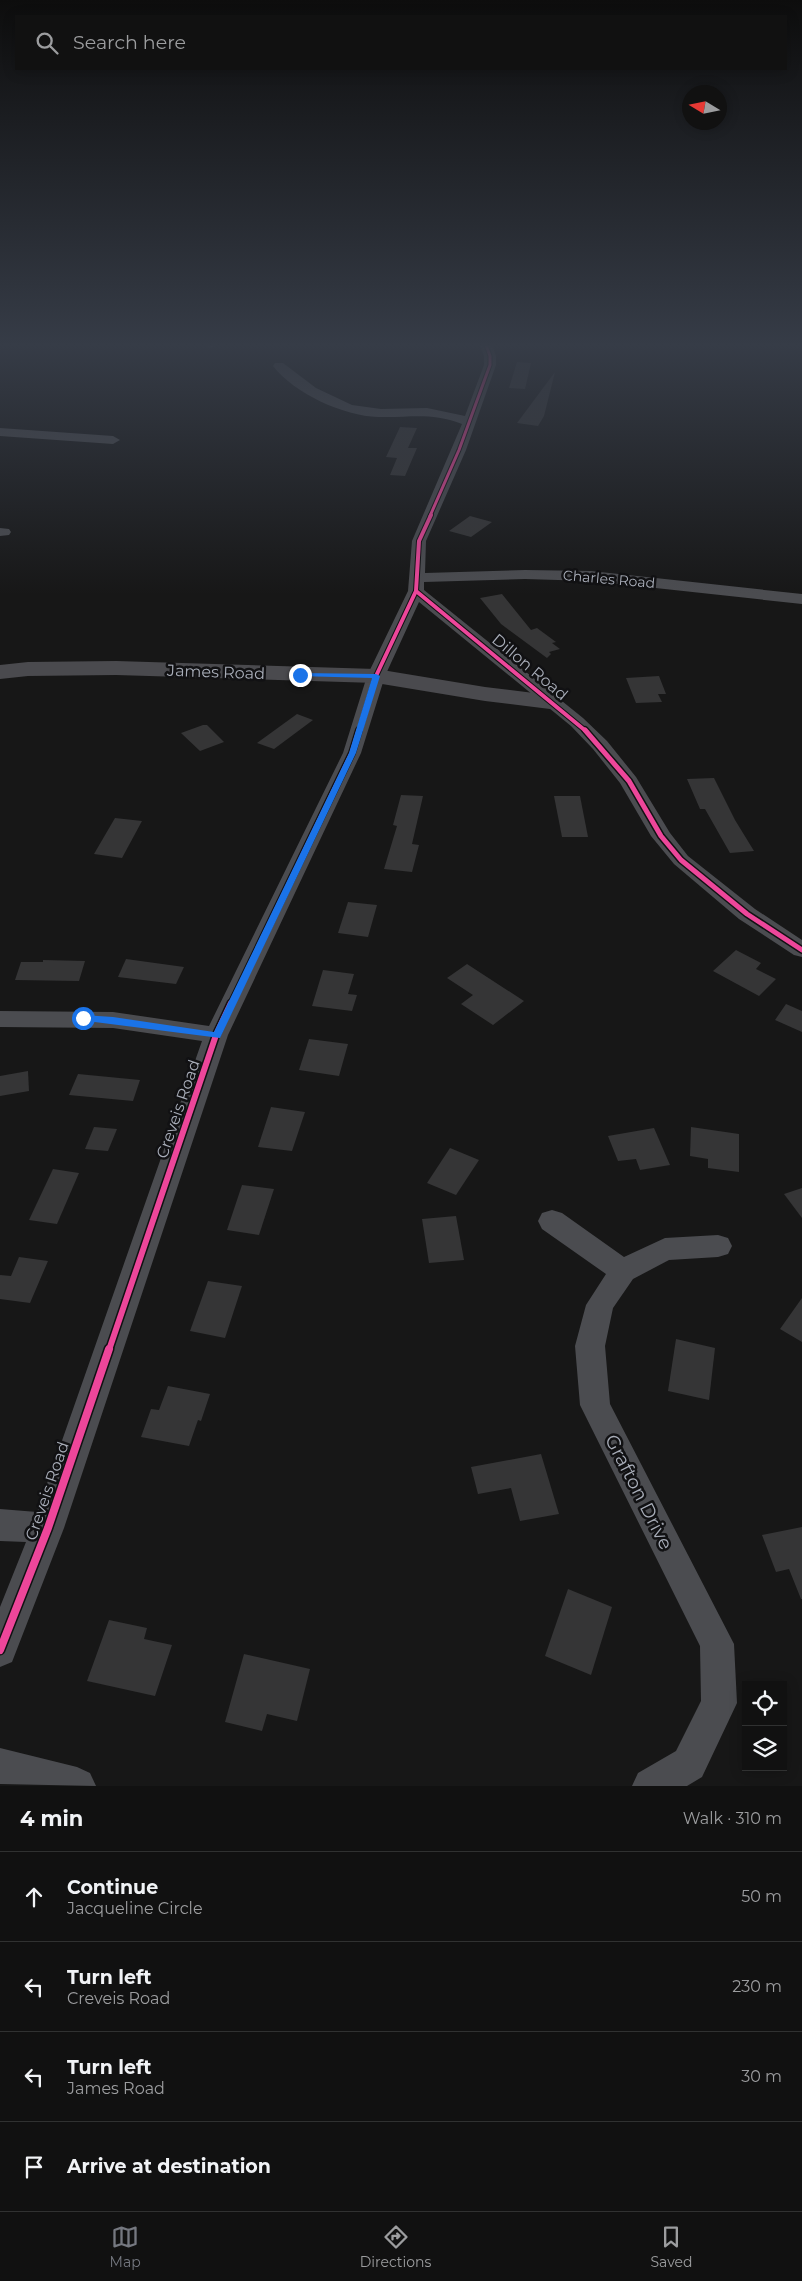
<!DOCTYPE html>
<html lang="en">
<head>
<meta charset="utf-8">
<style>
	body { margin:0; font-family:Montserrat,sans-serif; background:#1a1a1a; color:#f1f3f6 }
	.controls { position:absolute; right:15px; bottom:15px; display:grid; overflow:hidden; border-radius:0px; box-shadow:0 2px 12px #0003 }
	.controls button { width:45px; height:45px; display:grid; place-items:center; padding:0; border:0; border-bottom:1px solid #303131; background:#111; color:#f1f3f6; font:25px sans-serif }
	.compass { position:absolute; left:682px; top:85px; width:45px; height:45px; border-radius:50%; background:#111; box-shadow:0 2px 12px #0003; rotate:280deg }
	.stop { position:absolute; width:15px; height:15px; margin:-11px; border:4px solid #1a73e8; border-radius:50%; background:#fff }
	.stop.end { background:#1a73e8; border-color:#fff; box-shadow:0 1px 5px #0008 }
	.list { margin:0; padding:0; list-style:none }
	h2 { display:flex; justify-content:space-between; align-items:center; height:65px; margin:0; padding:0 20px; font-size:21px }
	h2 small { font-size:16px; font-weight:400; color:#9c9d9f }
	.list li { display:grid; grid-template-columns:32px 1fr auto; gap:15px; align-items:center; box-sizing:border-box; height:90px; padding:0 20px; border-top:1px solid #303131 }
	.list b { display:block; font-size:19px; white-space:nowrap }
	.list p { margin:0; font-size:16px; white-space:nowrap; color:#9c9d9f }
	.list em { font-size:16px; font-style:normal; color:#9c9d9f }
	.icon { flex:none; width:28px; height:28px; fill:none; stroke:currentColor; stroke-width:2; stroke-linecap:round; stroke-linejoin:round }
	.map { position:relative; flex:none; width:802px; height:1786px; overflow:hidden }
	.search { position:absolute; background:#111; box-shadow:0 2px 12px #0003; left:15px; right:15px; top:15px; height:55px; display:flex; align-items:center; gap:12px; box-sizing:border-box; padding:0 18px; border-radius:0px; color:#9c9d9f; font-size:19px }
	.sheet { height:425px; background:#111 }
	nav { display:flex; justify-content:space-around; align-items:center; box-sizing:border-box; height:70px; border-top:1px solid #303131; background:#111; font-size:14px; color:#9c9d9f }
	nav a { display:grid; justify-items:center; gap:2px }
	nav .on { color:#757880 }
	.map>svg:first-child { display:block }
	.building { fill:#353536 }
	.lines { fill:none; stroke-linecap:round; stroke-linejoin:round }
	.street { fill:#4b4c50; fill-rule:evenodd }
	.secondary { fill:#4a4a4e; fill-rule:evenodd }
	.cycleway-far4-casing { stroke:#111113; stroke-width:5 }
	.cycleway-far3-casing { stroke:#111113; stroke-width:6 }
	.cycleway-far2-casing { stroke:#111113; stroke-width:8 }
	.cycleway-far1-casing { stroke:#111113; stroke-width:9 }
	.cycleway-casing { stroke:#111113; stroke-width:11 }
	.cycleway-far4 { stroke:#ed469a; stroke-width:3 }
	.cycleway-far3 { stroke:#ed469a; stroke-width:4 }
	.cycleway-far2 { stroke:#ed469a; stroke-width:5 }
	.cycleway-far1 { stroke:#ed469a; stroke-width:6 }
	.cycleway { stroke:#ed469a; stroke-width:8 }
	.route { fill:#1a73e8 }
	.labels { text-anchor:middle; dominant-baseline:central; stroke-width:5; stroke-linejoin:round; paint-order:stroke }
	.far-street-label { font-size:14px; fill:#a8adb8; stroke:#111113 }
	.street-label { font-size:16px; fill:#a8adb8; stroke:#111113 }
	.near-street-label { font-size:19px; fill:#a8adb8; stroke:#111113 }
</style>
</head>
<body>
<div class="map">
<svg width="802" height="1786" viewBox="0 0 802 1786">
	<rect width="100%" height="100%" fill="#171717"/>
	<g class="building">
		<polygon points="517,362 531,363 525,389 509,388"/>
		<polygon points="555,372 544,416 538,426 517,423"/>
		<polygon points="400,427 417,428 408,448 417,448 405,476 390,475 397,458 386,457"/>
		<polygon points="470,516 492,522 471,537 449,531"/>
		<polygon points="502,594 531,630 537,628 556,642 552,643 560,649 549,652 551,654 547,658 501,624 480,598"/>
		<polygon points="659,676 666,694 658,694 662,702 636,703 626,678"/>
		<polygon points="297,714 313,720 274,749 257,743"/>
		<polygon points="203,725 207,725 224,742 200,751 181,733"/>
		<polygon points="714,778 735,820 754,851 730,853 705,809 700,809 687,779"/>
		<polygon points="401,795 423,796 412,844 419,845 412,872 384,869 397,826 393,825"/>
		<polygon points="554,796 580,796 588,837 562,837"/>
		<polygon points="115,818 142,821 122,858 94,854"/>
		<polygon points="348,902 377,905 368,937 338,933"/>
		<polygon points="736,950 761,963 756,969 776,979 759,996 713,971"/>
		<polygon points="126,959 184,967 176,984 118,977"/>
		<polygon points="43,960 85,961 79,981 15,980 21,962 43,962"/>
		<polygon points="467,964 524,1001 493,1025 461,1004 473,995 447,978"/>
		<polygon points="323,970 354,974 348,994 357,995 352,1011 312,1006"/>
		<polygon points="786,1004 802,1011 802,1032 775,1020"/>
		<polygon points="309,1039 348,1044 339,1076 299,1070"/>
		<polygon points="28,1071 29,1091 0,1096 0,1076"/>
		<polygon points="78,1074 140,1080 133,1101 69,1095"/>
		<polygon points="271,1107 305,1112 292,1151 258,1147"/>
		<polygon points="94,1127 117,1129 108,1151 85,1149"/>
		<polygon points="691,1127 739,1134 739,1172 708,1168 708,1159 690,1156"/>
		<polygon points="654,1128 670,1165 640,1170 636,1159 618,1161 608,1136"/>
		<polygon points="450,1148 479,1160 456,1195 427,1183"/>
		<polygon points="53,1169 79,1173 57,1224 29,1220"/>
		<polygon points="242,1185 274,1189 259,1235 227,1230"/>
		<polygon points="802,1188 802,1218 784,1194"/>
		<polygon points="456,1216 464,1260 429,1263 422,1219"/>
		<polygon points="19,1257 48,1261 30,1303 0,1299 0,1275 11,1276"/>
		<polygon points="208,1281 242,1286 225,1338 190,1331"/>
		<polygon points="802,1298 802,1342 780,1329"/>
		<polygon points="676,1339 715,1348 709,1400 668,1391"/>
		<polygon points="168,1386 210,1394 201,1421 198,1420 189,1446 141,1437 151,1409 159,1410"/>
		<polygon points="541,1454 559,1514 520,1521 511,1488 478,1494 471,1467"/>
		<polygon points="802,1527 802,1599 801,1599 789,1569 776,1572 762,1535"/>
		<polygon points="568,1589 612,1607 591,1675 545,1656"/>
		<polygon points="109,1620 147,1628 144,1639 172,1645 155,1696 87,1681"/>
		<polygon points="244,1654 310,1669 297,1721 267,1714 262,1731 225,1722"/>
	</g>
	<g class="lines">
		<g class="street">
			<polygon points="204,345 217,345 211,348"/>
			<path d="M480,345H492L496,356V365L466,450L426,541L425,573L525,570L591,571L802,594V604L591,581L525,579L424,582V590L583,718L607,741L636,777L670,833L688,856L755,909L802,940V957L794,955L739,919L674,864L651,836L620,783L593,749L571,726L419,602L385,676L361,753L228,1035L64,1528L12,1662L0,1667V1607L26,1542L0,1541V1509L37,1512L202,1041L113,1028L0,1027V1011L113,1012L209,1026L343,753L367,676L408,591L412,541L462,424C430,412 411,418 378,417C344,416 295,394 273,366L275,363H283L316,388L352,405L381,409L427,408L465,416L484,365V356Z"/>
			<polygon points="0,428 113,436 120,440 113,444 0,436"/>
			<polygon points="0,528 9,529 11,532 9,535 0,536"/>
			<polygon points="552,1210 562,1213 624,1257 665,1238 718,1235 728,1238 732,1246 728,1254 718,1257 669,1260 633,1279 613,1308 605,1346 610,1404 734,1644 737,1703 702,1777 687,1786 632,1786 638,1773 676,1751 701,1701 700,1646 580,1405 575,1346 586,1305 606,1274 542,1229 538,1221 542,1213"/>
			<polygon points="0,1748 77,1767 90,1773 96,1786 0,1784"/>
		</g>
		<polygon class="secondary" points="116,661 376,669 485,687 550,695 558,697 562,702 558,707 550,709 485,701 376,683 116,675 28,676 0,679 0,665 28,662"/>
		<g class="cycleway-far4-casing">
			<polyline id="cycleway-far4" points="430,516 459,450 490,365 490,356 486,345"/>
		</g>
		<g class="cycleway-far3-casing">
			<g id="cycleway-far3">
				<polyline points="431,515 419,541 416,591 587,732"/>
				<polyline points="359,732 376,676 416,591"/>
			</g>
		</g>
		<g class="cycleway-far2-casing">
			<g id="cycleway-far2">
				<polyline points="585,730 629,781 661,836 681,860 747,914 802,950"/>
				<polyline points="231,1004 352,753 359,730"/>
			</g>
		</g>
		<g class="cycleway-far1-casing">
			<polyline id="cycleway-far1" points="109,1350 216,1035 231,1003"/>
		</g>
		<g class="cycleway-casing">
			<polyline id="cycleway" points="0,1650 48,1528 109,1349"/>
		</g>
		<use href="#cycleway-far4" class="cycleway-far4"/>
		<use href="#cycleway-far3" class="cycleway-far3"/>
		<use href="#cycleway-far2" class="cycleway-far2"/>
		<use href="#cycleway-far1" class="cycleway-far1"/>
		<use href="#cycleway" class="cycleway"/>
	</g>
	<linearGradient id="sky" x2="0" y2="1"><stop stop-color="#0d0d0d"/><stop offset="0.58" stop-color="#363c47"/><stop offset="1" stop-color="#363c47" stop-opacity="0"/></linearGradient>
	<rect width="802" height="595" fill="url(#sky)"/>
	<polygon class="route" points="300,673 376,674 380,676 356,753 220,1038 79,1020 79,1016 83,1015 113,1017 214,1032 349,753 372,678 297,676 297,673"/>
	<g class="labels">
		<g class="far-street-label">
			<text transform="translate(609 579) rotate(5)">Charles Road</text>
		</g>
		<g class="street-label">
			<text transform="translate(530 667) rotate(40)">Dillon Road</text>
			<text transform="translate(216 672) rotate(2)">James Road</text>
			<text transform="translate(178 1109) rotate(-71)">Creveis Road</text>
			<text transform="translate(47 1491) rotate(-71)">Creveis Road</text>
		</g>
		<g class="near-street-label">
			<text transform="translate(639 1492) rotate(63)">Grafton Drive</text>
		</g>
	</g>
</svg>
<div class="controls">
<button><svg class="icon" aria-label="locate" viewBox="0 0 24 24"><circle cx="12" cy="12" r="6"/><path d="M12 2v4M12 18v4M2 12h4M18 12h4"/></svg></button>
<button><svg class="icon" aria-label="layers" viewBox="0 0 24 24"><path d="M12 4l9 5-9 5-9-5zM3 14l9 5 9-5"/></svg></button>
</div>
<svg class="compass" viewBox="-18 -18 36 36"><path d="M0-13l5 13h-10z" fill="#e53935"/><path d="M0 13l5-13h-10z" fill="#9c9d9f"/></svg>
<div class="stop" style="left:83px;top:1018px"></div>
<div class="stop end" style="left:300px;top:675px"></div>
<div class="search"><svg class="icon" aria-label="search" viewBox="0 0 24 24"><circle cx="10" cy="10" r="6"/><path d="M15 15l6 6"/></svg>Search here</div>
</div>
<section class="sheet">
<h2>4 min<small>Walk · 310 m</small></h2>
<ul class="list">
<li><svg class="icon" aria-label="ahead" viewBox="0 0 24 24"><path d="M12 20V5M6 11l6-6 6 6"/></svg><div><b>Continue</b><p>Jacqueline Circle</p></div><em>50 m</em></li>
<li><svg class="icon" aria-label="left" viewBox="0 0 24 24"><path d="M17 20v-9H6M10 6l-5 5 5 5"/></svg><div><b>Turn left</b><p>Creveis Road</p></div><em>230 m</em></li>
<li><svg class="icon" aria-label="left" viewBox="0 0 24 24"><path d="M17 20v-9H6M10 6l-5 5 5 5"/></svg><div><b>Turn left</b><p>James Road</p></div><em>30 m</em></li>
<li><svg class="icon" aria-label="arrive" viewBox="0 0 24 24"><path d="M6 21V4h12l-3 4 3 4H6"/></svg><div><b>Arrive at destination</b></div></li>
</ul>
</section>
<nav>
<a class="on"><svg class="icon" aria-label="map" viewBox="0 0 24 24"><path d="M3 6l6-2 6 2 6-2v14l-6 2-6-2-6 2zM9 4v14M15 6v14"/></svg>Map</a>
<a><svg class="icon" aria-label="directions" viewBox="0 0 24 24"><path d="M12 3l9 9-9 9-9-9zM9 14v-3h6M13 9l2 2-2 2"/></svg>Directions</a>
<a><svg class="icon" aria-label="saved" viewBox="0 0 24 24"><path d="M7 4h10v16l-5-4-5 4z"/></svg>Saved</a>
</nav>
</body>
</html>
